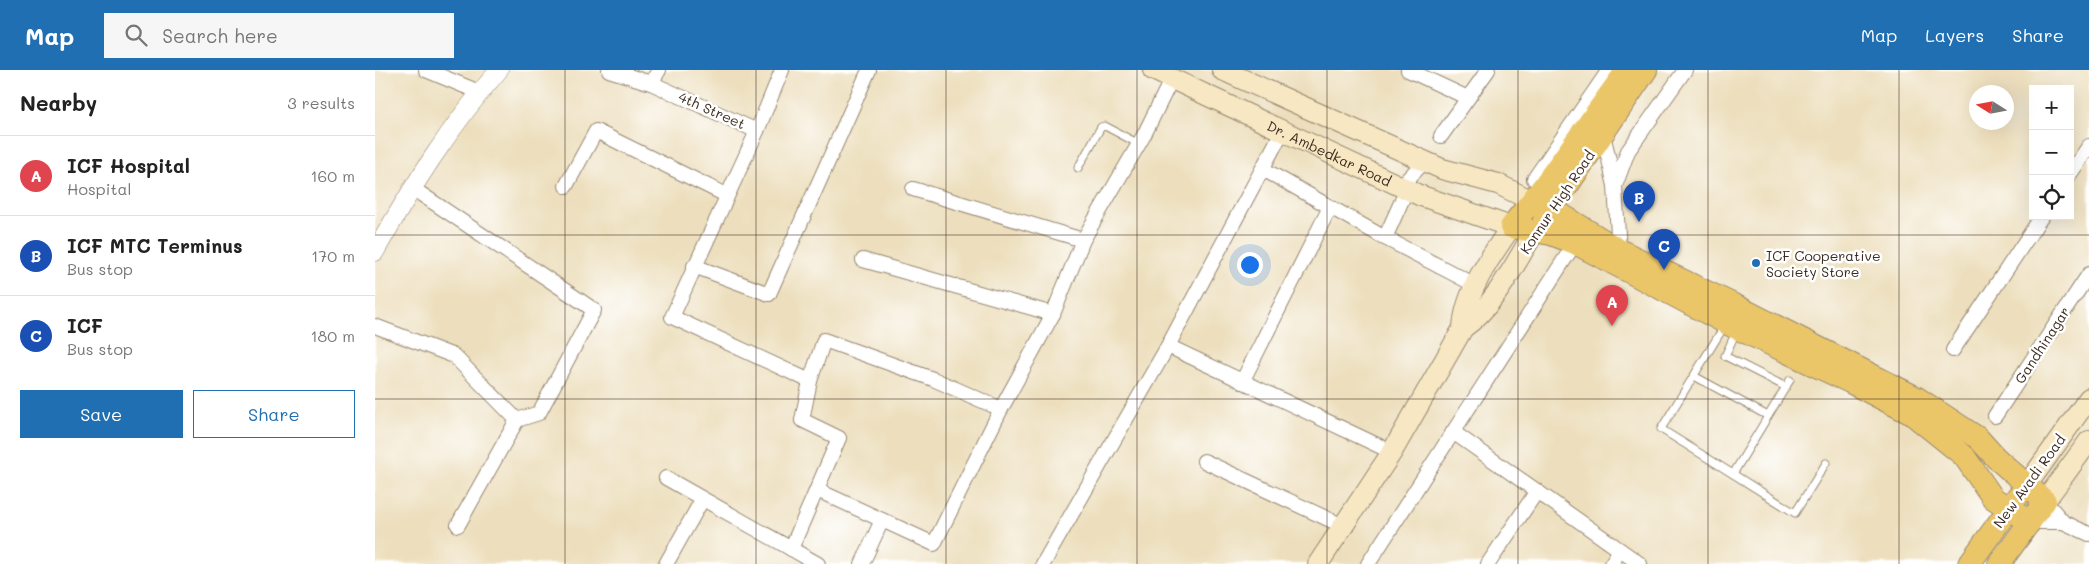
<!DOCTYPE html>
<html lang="en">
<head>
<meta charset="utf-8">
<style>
	body { margin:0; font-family:Mali,sans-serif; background:#f6f6f6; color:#222 }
	.controls { position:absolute; right:15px; top:15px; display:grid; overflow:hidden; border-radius:0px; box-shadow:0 5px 20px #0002 }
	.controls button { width:45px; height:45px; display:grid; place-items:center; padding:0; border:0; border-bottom:1px solid #e0e0e0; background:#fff; color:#222; font:25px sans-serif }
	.compass { position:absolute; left:1594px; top:15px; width:45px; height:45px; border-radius:50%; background:#fff; box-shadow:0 5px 20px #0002; rotate:281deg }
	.you { position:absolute; left:874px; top:194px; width:18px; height:18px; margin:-12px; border:4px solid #fff; border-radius:50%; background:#1a73e8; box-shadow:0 0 0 8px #1a73e833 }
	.badge { display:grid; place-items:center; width:32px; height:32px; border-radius:50%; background:#1f6fb2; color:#fff; font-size:16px; font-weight:700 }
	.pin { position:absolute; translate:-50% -41px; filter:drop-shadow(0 1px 2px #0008) }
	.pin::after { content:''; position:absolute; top:26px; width:18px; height:15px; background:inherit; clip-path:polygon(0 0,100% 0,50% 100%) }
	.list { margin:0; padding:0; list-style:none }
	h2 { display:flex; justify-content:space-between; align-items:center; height:65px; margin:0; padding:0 20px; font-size:21px }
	h2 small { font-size:16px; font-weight:400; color:#767676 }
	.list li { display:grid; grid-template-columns:32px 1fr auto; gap:15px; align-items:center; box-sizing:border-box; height:80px; padding:0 20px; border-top:1px solid #e0e0e0 }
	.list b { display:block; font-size:19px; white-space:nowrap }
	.list p { margin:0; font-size:16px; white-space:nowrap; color:#767676 }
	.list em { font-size:16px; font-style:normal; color:#767676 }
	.actions { display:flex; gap:10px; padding:15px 20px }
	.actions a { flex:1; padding:11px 0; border:1px solid #1f6fb2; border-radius:0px; text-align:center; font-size:18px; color:#1f6fb2 }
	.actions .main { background:#1f6fb2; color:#fff }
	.icon { flex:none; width:28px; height:28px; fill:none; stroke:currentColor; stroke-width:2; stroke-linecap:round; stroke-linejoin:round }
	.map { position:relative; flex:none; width:1714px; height:494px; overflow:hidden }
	header { display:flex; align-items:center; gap:30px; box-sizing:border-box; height:70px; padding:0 25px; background:#1f6fb2; color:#fff }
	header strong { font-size:24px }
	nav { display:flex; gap:28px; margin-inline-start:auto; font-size:18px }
	.search { width:350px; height:45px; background:#f6f6f6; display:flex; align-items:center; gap:12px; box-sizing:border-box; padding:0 18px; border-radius:0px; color:#767676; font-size:19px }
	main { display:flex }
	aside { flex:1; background:#fff }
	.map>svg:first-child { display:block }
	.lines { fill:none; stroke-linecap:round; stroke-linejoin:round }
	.service-casing { stroke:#94846e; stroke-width:9 }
	.minor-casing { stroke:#94846e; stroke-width:16 }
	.tertiary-casing { stroke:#94846e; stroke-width:19 }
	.secondary-casing { stroke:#94846e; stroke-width:22 }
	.primary-casing { stroke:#94846e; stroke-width:24 }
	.service { stroke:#fff; stroke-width:7 }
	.minor { stroke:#fff; stroke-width:14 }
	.tertiary { stroke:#fff; stroke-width:18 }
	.secondary { stroke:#f7e8c3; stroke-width:20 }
	.primary { stroke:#ebc669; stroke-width:22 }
	.grid { fill:none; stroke:#3b2a1e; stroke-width:1; stroke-opacity:0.55 }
	.poi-dot { fill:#1f6fb2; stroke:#fff; stroke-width:2 }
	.labels { text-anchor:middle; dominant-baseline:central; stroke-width:5; stroke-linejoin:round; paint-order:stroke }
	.street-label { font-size:14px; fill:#3b2a1e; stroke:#fff }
	.poi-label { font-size:14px; fill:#3b2a1e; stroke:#fff; text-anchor:start }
</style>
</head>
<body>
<header>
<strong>Map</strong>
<div class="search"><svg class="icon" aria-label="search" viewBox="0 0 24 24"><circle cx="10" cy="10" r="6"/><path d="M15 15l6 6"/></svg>Search here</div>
<nav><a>Map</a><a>Layers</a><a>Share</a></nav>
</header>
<main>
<aside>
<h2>Nearby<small>3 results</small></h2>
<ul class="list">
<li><span class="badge" style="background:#e0444e">A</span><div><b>ICF Hospital</b><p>Hospital</p></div><em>160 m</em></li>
<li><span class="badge" style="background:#1a4fb4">B</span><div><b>ICF MTC Terminus</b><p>Bus stop</p></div><em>170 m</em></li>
<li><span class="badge" style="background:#1a4fb4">C</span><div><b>ICF</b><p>Bus stop</p></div><em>180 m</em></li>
</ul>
<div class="actions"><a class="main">Save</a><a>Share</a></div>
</aside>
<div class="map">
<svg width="1714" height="494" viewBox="0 0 1714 494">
	<rect width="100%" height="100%" fill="#fff"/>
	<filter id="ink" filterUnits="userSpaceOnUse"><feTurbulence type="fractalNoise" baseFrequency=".02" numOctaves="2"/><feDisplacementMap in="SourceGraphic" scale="10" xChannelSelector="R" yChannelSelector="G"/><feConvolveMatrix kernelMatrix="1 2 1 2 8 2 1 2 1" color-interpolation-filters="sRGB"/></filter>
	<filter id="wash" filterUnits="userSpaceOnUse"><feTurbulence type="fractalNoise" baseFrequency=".0096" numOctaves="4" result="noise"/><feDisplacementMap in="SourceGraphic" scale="20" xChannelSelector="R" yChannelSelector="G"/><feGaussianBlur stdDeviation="1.12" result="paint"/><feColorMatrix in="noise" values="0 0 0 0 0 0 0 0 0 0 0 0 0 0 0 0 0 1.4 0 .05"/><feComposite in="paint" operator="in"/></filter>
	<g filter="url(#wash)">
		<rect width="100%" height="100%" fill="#eddfbd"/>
	</g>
	<g filter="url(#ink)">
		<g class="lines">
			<g class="service-casing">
				<g id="service">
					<polyline points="703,98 726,57 730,56 764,74"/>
					<polyline points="1350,255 1286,359 1358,404 1415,310"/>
					<polyline points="1361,262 1350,286 1411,317"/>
					<polyline points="1319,306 1393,346"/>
					<polyline points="1358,404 1420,443 1451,393"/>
				</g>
			</g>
			<g class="minor-casing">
				<g id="minor">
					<polyline points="51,0 104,22"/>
					<polyline points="234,0 276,13 382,61"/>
					<polyline points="407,0 382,61 297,247 435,311"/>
					<polyline points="1033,0 1093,28"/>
					<polyline points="276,13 284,0"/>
					<polyline points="1228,64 1240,116"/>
					<polyline points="1066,66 1113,0"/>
					<polyline points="888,99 1010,168 1102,216"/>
					<polyline points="1695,104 1714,76"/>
					<polyline points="1159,109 1234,0"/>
					<polyline points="191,116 221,61 351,125"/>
					<polyline points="1026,116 1050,91"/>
					<polyline points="37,118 219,240 164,343 142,350"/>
					<polyline points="538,119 708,170"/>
					<polyline points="1010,168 1032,119"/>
					<polyline points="1244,180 1240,116 1253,81 1310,0"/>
					<polyline points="488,190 678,244"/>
					<polyline points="319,196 394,224 494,0"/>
					<polyline points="0,256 79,286 142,350 83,455"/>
					<polyline points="793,276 1017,382"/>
					<polyline points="1578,280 1667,146"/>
					<polyline points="867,312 955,137"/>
					<polyline points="1620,346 1714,204"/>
					<polyline points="1078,362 1265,494"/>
					<polyline points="829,391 968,456"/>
					<polyline points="291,408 443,494"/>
					<polyline points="442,420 559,474 626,339"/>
					<polyline points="1670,431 1688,452 1714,464"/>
					<polyline points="1655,452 1688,452"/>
					<polyline points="416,479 464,368 427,350 435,311 449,270 558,309 626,339 678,244 708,170 769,65 797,8"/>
					<polyline points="291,494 327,430"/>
					<polyline points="487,494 507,450"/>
					<polyline points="668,494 793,276 908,60"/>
					<polyline points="993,494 1200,173"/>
					<polyline points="1113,494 1162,421"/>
					<polyline points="1236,494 1245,480"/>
				</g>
			</g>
			<g class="tertiary-casing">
				<path id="tertiary" d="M0,182C37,117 75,56 124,0"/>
			</g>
			<g class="secondary-casing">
				<g id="secondary">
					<path id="s1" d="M778,0L1044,125L1136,157C1116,186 1090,222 1088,258"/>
					<polyline points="847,0 1067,99 1123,114 1157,131"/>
					<polyline points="1652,415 1714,328"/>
					<polyline points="1670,431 1714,371"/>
					<path d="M943,494L1017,382L1088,258C1118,238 1141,192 1160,161"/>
				</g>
			</g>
			<g class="primary-casing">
				<g id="primary">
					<polyline points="1252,0 1170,114 1136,157 1176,164 1200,173 1351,253 1475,312 1537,344 1589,386 1618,428 1655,452"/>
					<polyline points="1157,131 1177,139 1244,180 1361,236 1542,328 1603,368 1621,388 1670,431 1624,494"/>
					<polyline points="1169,150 1271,0"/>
					<polyline points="1594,494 1643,426"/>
				</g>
			</g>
			<use href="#service" class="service"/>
			<use href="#minor" class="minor"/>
			<use href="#tertiary" class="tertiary"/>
			<use href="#secondary" class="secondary"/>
			<use href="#primary" class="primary"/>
		</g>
	</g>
	<path class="grid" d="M190,0V494M381,0V494M571,0V494M762,0V494M952,0V494M1143,0V494M1333,0V494M1524,0V494M0,165H1714M0,329H1714"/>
	<circle class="poi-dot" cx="1381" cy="193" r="5"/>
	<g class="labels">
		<g class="street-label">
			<text transform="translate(337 40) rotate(24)">4th Street</text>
			<text stroke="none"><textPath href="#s1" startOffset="195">Dr. Ambedkar Road</textPath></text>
			<text transform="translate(1182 132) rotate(-56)">Konnur High Road</text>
			<text transform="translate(1667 275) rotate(-57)">Gandhinagar</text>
			<text transform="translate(1654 411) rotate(-54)">New Avadi Road</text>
		</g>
		<g class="poi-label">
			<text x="1391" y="185">ICF Cooperative<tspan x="1391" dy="16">Society Store</tspan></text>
		</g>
	</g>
</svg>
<div class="controls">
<button>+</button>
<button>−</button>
<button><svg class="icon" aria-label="locate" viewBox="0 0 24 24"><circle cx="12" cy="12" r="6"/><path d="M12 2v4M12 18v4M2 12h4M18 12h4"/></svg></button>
</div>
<svg class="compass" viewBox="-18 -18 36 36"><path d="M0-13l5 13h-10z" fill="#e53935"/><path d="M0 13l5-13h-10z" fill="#767676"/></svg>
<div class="you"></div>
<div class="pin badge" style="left:1237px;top:256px;background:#e0444e">A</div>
<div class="pin badge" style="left:1264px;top:152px;background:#1a4fb4">B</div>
<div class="pin badge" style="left:1289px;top:200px;background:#1a4fb4">C</div>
</div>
</main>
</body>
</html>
